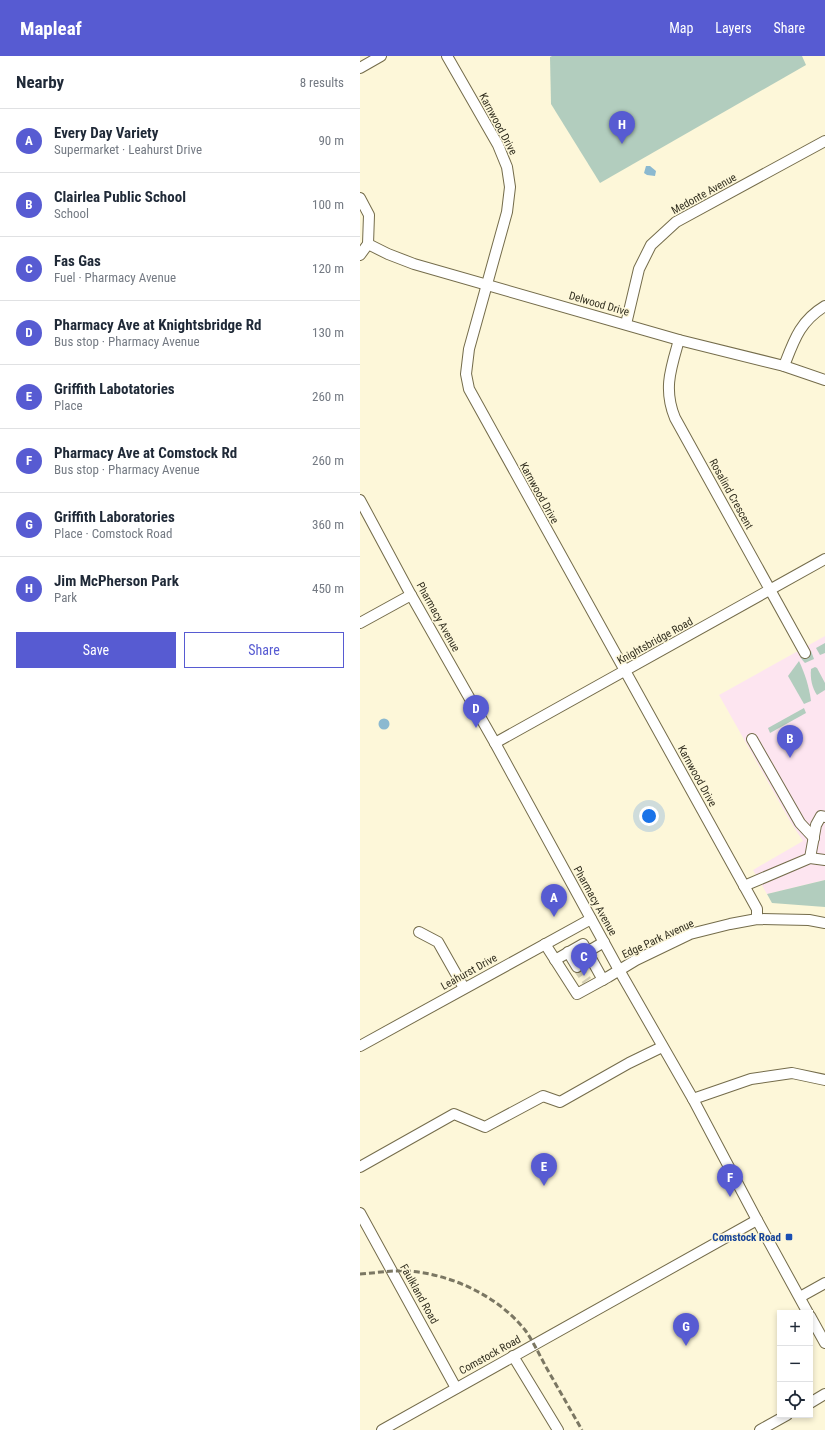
<!DOCTYPE html>
<html lang="en">
<head>
<meta charset="utf-8">
<style>
	body { margin:0; font-family:"Roboto Condensed",sans-serif; background:#f6f6f7; color:#1f2937 }
	.controls { position:absolute; right:12px; bottom:12px; display:grid; overflow:hidden; border-radius:0px; box-shadow:0 2px 6px #0003 }
	.controls button { width:36px; height:36px; display:grid; place-items:center; padding:0; border:0; border-bottom:1px solid #e0e1e3; background:#fff; color:#1f2937; font:20px sans-serif }
	.you { position:absolute; left:289px; top:760px; width:14px; height:14px; margin:-10px; border:3px solid #fff; border-radius:50%; background:#1a73e8; box-shadow:0 0 0 6px #1a73e833 }
	.badge { display:grid; place-items:center; width:26px; height:26px; border-radius:50%; background:#575bd2; color:#fff; font-size:13px; font-weight:700 }
	.pin { position:absolute; translate:-50% -33px; filter:drop-shadow(0 1px 2px #0008) }
	.pin::after { content:''; position:absolute; top:21px; width:14px; height:12px; background:inherit; clip-path:polygon(0 0,100% 0,50% 100%) }
	.list { margin:0; padding:0; list-style:none }
	h2 { display:flex; justify-content:space-between; align-items:center; height:52px; margin:0; padding:0 16px; font-size:17px }
	h2 small { font-size:13px; font-weight:400; color:#747a83 }
	.list li { display:grid; grid-template-columns:26px 1fr auto; gap:12px; align-items:center; box-sizing:border-box; height:64px; padding:0 16px; border-top:1px solid #e0e1e3 }
	.list b { display:block; font-size:15px; white-space:nowrap }
	.list p { margin:0; font-size:13px; white-space:nowrap; color:#747a83 }
	.list em { font-size:13px; font-style:normal; color:#747a83 }
	.actions { display:flex; gap:8px; padding:12px 16px }
	.actions a { flex:1; padding:9px 0; border:1px solid #575bd2; border-radius:0px; text-align:center; font-size:14px; color:#575bd2 }
	.actions .main { background:#575bd2; color:#fff }
	.icon { flex:none; width:22px; height:22px; fill:none; stroke:currentColor; stroke-width:2; stroke-linecap:round; stroke-linejoin:round }
	.map { position:relative; flex:none; width:465px; height:1374px; overflow:hidden }
	header { display:flex; align-items:center; gap:24px; box-sizing:border-box; height:56px; padding:0 20px; background:#575bd2; color:#fff }
	header strong { font-size:19px }
	nav { display:flex; gap:22px; margin-inline-start:auto; font-size:14px }
	main { display:flex }
	aside { flex:1; background:#fff }
	.map>svg:first-child { display:block }
	.education { fill:#fde5f0 }
	.green { fill:#b2cdbe }
	.water { fill:#8bb9d0 }
	.lines { fill:none; stroke-linecap:round; stroke-linejoin:round }
	.minor-tunnel { stroke:#d4cfb4; stroke-width:10; stroke-dasharray:10 5; stroke-linecap:butt }
	.minor-casing { stroke:#746c4b; stroke-width:12 }
	.minor { stroke:#fff; stroke-width:10 }
	.rail { stroke:#7b7763; stroke-width:3; stroke-dasharray:6 3; stroke-linecap:butt }
	.transit-dot { fill:#1a4fb4; stroke:#fdf7d9; stroke-width:1.5 }
	.labels { text-anchor:middle; dominant-baseline:central; stroke-width:3; stroke-linejoin:round; paint-order:stroke }
	.street-label { font-size:11px; fill:#322f20; stroke:#fdf7d9 }
	.transit-label { font-size:11px; font-weight:bold; fill:#164399; stroke:#fdf7d9; text-anchor:end }
</style>
</head>
<body>
<header>
<strong>Mapleaf</strong>
<nav><a>Map</a><a>Layers</a><a>Share</a></nav>
</header>
<main>
<aside>
<h2>Nearby<small>8 results</small></h2>
<ul class="list">
<li><span class="badge">A</span><div><b>Every Day Variety</b><p>Supermarket · Leahurst Drive</p></div><em>90 m</em></li>
<li><span class="badge">B</span><div><b>Clairlea Public School</b><p>School</p></div><em>100 m</em></li>
<li><span class="badge">C</span><div><b>Fas Gas</b><p>Fuel · Pharmacy Avenue</p></div><em>120 m</em></li>
<li><span class="badge">D</span><div><b>Pharmacy Ave at Knightsbridge Rd</b><p>Bus stop · Pharmacy Avenue</p></div><em>130 m</em></li>
<li><span class="badge">E</span><div><b>Griffith Labotatories</b><p>Place</p></div><em>260 m</em></li>
<li><span class="badge">F</span><div><b>Pharmacy Ave at Comstock Rd</b><p>Bus stop · Pharmacy Avenue</p></div><em>260 m</em></li>
<li><span class="badge">G</span><div><b>Griffith Laboratories</b><p>Place · Comstock Road</p></div><em>360 m</em></li>
<li><span class="badge">H</span><div><b>Jim McPherson Park</b><p>Park</p></div><em>450 m</em></li>
</ul>
<div class="actions"><a class="main">Save</a><a>Share</a></div>
</aside>
<div class="map">
<svg width="465" height="1374" viewBox="0 0 465 1374">
	<rect width="100%" height="100%" fill="#fdf7d9"/>
	<polygon class="education" points="465,580 465,824 407,838 393,814 443,785 430,765 359,639"/>
	<g class="green">
		<polygon points="192,0 442,0 446,9 240,127 191,48 190,1"/>
		<polygon points="465,587 465,597 460,599 456,592"/>
		<polygon points="451,595 454,603 445,607 444,606 440,601"/>
		<path d="M439,605C445,618 449,630 451,645L444,648L428,620Z"/>
		<path d="M455,611L457,612L465,627V634L457,639C452,632 450,622 451,613Z"/>
		<polygon points="444,652 446,657 410,677 408,672"/>
		<polygon points="465,824 465,851 412,847 407,838"/>
	</g>
	<g class="water">
		<polygon points="286,110 290,110 296,115 295,120 287,119 284,117"/>
		<circle cx="24" cy="668" r="5.5"/>
	</g>
	<g class="lines">
		<polyline class="minor-tunnel" points="217,911 227,925"/>
		<g class="minor-casing">
			<g id="minor">
				<polyline points="87,0 138,89 147,111 150,131 147,156 109,293 106,318 109,333 397,853 397,863"/>
				<polyline points="0,12 21,0"/>
				<polyline points="0,142 9,159 8,188 0,199"/>
				<polyline points="8,188 28,198 54,208 319,284 424,310 465,324"/>
				<polyline points="266,268 279,213 291,189 316,166 465,85"/>
				<path d="M319,284C311,312 303,333 315,362L445,597"/>
				<path d="M424,310C434,284 440,265 465,250"/>
				<polyline points="0,444 51,539 135,687 259,914 333,1043 397,1164 448,1257"/>
				<polyline points="0,567 51,539"/>
				<polyline points="392,683 440,767 454,782"/>
				<polyline points="135,687 465,503"/>
				<polyline points="450,802 456,769 461,760 465,761"/>
				<polyline points="384,830 450,802 465,804"/>
				<polyline points="59,876 78,886 104,932"/>
				<polyline points="185,888 217,938 248,921 276,904 330,878 370,868 397,863 449,864 465,867"/>
				<polyline points="208,896 217,911"/>
				<polyline points="227,896 244,886"/>
				<polyline points="195,904 223,888 243,924"/>
				<polyline points="0,990 231,863"/>
				<polyline points="333,1043 391,1023 432,1017 465,1024"/>
				<polyline points="0,1111 94,1058 125,1071 183,1040 200,1046 269,1007 302,991"/>
				<polyline points="0,1157 96,1332"/>
				<polyline points="440,1241 465,1227"/>
				<polyline points="450,1260 465,1287"/>
				<polyline points="153,1300 198,1374"/>
				<polyline points="450,1347 465,1338"/>
				<polyline points="22,1374 397,1164"/>
				<polyline points="400,1374 427,1359"/>
			</g>
		</g>
		<use href="#minor" class="minor"/>
		<path class="rail" d="M0,1218C16,1217 32,1214 48,1215C91,1218 138,1240 165,1274C173,1285 179,1298 186,1311C198,1332 210,1353 222,1374"/>
	</g>
	<rect class="transit-dot" x="425" y="1177" width="8" height="8" rx="2"/>
	<g class="labels">
		<g class="street-label">
			<text transform="translate(138 68) rotate(62)">Karnwood Drive</text>
			<text transform="translate(344 138) rotate(-29)">Medonte Avenue</text>
			<text transform="translate(239 248) rotate(16)">Delwood Drive</text>
			<text transform="translate(179 437) rotate(61)">Karnwood Drive</text>
			<text transform="translate(371 438) rotate(61)">Rosalind Crescent</text>
			<text transform="translate(78 561) rotate(61)">Pharmacy Avenue</text>
			<text transform="translate(295 585) rotate(-29)">Knightsbridge Road</text>
			<text transform="translate(337 720) rotate(61)">Karnwood Drive</text>
			<text transform="translate(235 845) rotate(61)">Pharmacy Avenue</text>
			<text transform="translate(298 883) rotate(-25)">Edge Park Avenue</text>
			<text transform="translate(109 916) rotate(-29)">Leahurst Drive</text>
			<text transform="translate(59 1238) rotate(61)">Faulkland Road</text>
			<text transform="translate(130 1299) rotate(-29)">Comstock Road</text>
		</g>
		<g class="transit-label">
			<text x="421" y="1181">Comstock Road</text>
		</g>
	</g>
</svg>
<div class="controls">
<button>+</button>
<button>−</button>
<button><svg class="icon" aria-label="locate" viewBox="0 0 24 24"><circle cx="12" cy="12" r="6"/><path d="M12 2v4M12 18v4M2 12h4M18 12h4"/></svg></button>
</div>
<div class="you"></div>
<div class="pin badge" style="left:194px;top:861px">A</div>
<div class="pin badge" style="left:430px;top:702px">B</div>
<div class="pin badge" style="left:224px;top:920px">C</div>
<div class="pin badge" style="left:116px;top:672px">D</div>
<div class="pin badge" style="left:184px;top:1130px">E</div>
<div class="pin badge" style="left:370px;top:1141px">F</div>
<div class="pin badge" style="left:326px;top:1290px">G</div>
<div class="pin badge" style="left:262px;top:88px">H</div>
</div>
</main>
</body>
</html>
